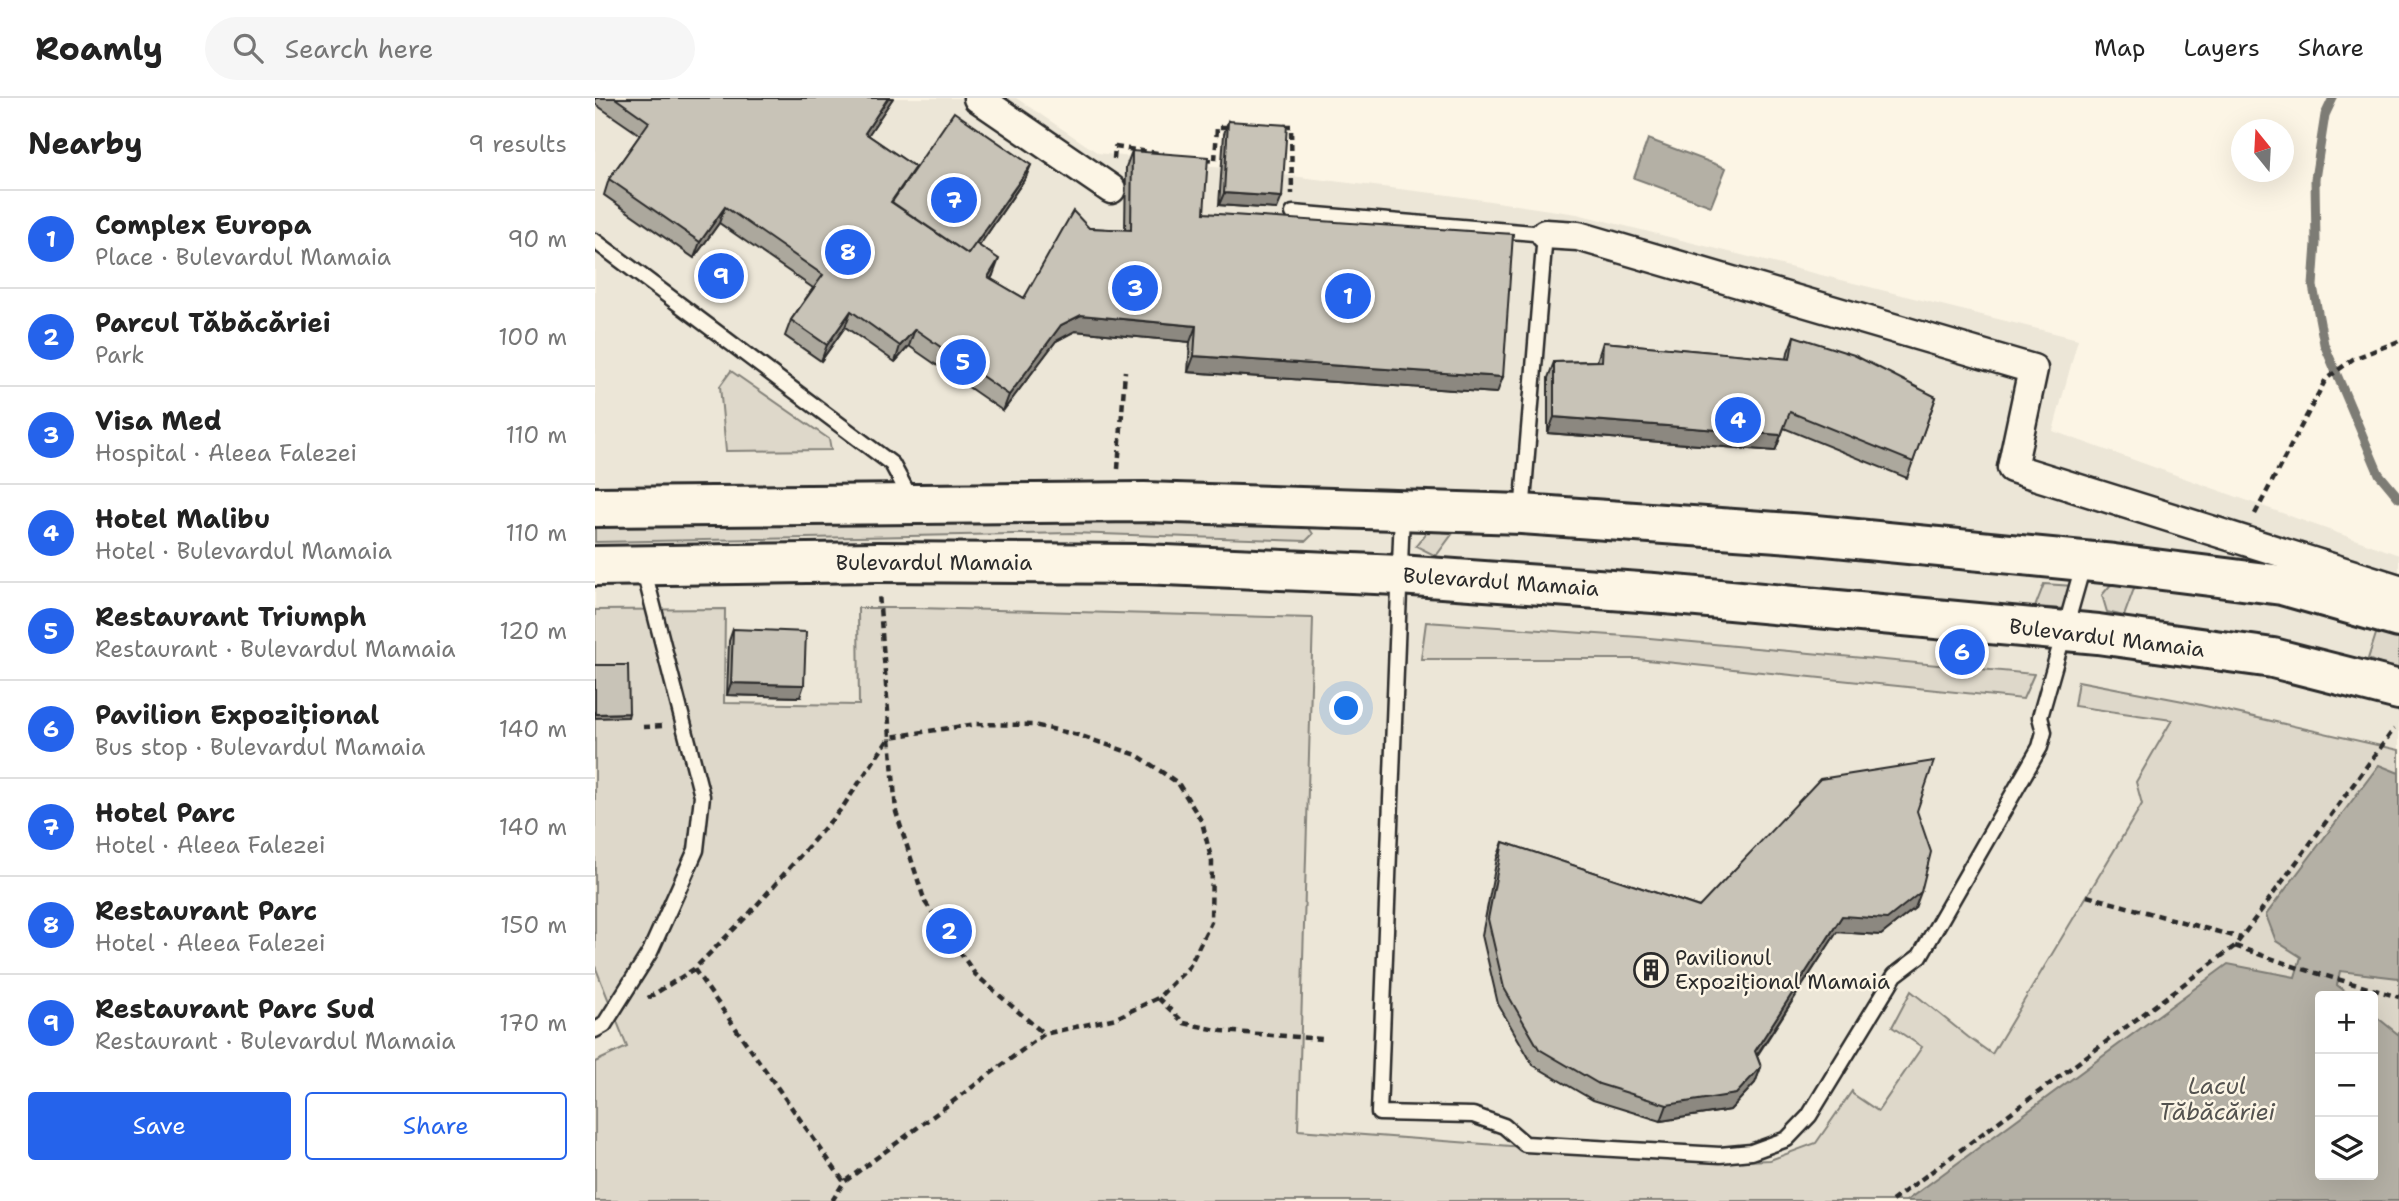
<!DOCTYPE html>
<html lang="en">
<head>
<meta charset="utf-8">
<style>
	body { margin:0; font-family:"Shantell Sans",sans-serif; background:#f6f6f6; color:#222 }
	.controls { position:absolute; right:21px; bottom:21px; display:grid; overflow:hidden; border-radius:7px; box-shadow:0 7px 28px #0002 }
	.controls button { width:63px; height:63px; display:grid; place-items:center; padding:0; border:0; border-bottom:2px solid #e0e0e0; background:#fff; color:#222; font:35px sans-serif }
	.compass { position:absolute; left:1636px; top:21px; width:63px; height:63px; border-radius:50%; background:#fff; box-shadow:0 7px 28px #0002; rotate:342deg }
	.you { position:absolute; left:752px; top:611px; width:24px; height:24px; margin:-18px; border:5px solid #fff; border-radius:50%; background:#1a73e8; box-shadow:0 0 0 10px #1a73e833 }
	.badge { display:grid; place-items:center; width:46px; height:46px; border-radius:50%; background:#2563eb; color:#fff; font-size:23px; font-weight:700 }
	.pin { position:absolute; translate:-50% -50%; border:4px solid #fff; box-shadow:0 2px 7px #0006 }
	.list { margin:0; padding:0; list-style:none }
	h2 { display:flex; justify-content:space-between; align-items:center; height:91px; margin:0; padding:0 28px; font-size:30px }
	h2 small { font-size:23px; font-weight:400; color:#767676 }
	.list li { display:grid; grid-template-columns:46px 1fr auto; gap:21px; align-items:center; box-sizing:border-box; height:98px; padding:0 28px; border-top:2px solid #e0e0e0 }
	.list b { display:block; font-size:26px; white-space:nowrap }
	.list p { margin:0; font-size:23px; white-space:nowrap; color:#767676 }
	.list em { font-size:23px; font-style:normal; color:#767676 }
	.actions { display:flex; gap:14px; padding:21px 28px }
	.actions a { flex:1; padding:16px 0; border:2px solid #2563eb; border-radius:7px; text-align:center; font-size:24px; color:#2563eb }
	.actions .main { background:#2563eb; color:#fff }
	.icon { flex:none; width:38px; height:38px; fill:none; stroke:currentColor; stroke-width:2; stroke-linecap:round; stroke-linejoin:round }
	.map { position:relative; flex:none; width:1804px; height:1103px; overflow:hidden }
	header { display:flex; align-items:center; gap:42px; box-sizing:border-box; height:98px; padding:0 35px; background:#fff; border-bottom:2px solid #e0e0e0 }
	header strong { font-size:33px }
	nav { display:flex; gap:38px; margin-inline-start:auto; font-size:24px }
	.search { width:490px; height:63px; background:#f6f6f6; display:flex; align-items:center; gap:18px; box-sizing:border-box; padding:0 24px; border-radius:38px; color:#767676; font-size:26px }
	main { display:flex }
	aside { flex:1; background:#fff }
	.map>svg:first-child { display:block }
	.built { fill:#ece6d7 }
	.green { fill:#ded8ca; stroke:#84827a; stroke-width:2; fill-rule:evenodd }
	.water { fill:#b4b0a5; stroke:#7d7b74; stroke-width:2 }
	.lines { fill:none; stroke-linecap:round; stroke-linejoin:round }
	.stream { stroke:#7d7b74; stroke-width:9 }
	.lane-casing { stroke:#2b2b2b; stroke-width:19 }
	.street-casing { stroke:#2b2b2b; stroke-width:33 }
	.secondary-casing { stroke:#2b2b2b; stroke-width:44 }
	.path { stroke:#2b2b2b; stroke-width:4.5; stroke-dasharray:7 5; stroke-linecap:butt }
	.lane { stroke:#fcf5e5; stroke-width:14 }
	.street { stroke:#fcf5e5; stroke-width:28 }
	.secondary { stroke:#fcf5e5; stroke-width:38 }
	.wall { fill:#aca89d; stroke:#2b2b2b; stroke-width:2 }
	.shaded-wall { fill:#8c8880; stroke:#2b2b2b; stroke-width:2 }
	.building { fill:#c8c3b7; stroke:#2b2b2b; stroke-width:2 }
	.labels { text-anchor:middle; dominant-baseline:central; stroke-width:5; stroke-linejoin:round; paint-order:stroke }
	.street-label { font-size:21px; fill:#2b2b2b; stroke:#fcf5e5 }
	.poi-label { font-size:21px; fill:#2b2b2b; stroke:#fcf5e5; text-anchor:start }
	.water-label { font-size:23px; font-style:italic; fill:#545350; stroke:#fcf5e5 }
</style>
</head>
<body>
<header>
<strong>Roamly</strong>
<div class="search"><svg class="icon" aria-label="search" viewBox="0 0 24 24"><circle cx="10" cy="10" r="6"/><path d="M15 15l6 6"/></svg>Search here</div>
<nav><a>Map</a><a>Layers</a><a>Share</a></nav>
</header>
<main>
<aside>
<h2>Nearby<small>9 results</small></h2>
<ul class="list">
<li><span class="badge">1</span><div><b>Complex Europa</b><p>Place · Bulevardul Mamaia</p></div><em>90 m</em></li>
<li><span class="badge">2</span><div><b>Parcul Tăbăcăriei</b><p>Park</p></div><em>100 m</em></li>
<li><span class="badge">3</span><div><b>Visa Med</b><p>Hospital · Aleea Falezei</p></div><em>110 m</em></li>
<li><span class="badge">4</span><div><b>Hotel Malibu</b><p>Hotel · Bulevardul Mamaia</p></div><em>110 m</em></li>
<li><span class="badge">5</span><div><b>Restaurant Triumph</b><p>Restaurant · Bulevardul Mamaia</p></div><em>120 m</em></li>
<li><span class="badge">6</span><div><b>Pavilion Expozițional</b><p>Bus stop · Bulevardul Mamaia</p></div><em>140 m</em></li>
<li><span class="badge">7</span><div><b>Hotel Parc</b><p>Hotel · Aleea Falezei</p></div><em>140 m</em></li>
<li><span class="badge">8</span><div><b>Restaurant Parc</b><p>Hotel · Aleea Falezei</p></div><em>150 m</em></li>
<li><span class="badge">9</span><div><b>Restaurant Parc Sud</b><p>Restaurant · Bulevardul Mamaia</p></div><em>170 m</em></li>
</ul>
<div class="actions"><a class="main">Save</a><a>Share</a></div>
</aside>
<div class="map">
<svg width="1804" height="1103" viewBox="0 0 1804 1103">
	<rect width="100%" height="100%" fill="#fcf5e5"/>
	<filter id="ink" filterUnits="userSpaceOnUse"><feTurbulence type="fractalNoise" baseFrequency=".0143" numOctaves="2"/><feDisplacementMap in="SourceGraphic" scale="14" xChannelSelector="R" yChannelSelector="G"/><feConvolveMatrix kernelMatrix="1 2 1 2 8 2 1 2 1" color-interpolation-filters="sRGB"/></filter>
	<g filter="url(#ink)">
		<g class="built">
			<polygon points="0,0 421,0 503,55 854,97 982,116 1483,241 1458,333 1804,457 1804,652 1588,603 1541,684 1547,706 1397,956 1373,939 1327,948 1283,1013 1256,993 1221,1045 1175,1062 1127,1064 703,1032 718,520 263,511 265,607 128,606 130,511 0,512"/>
			<polygon points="0,868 33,949 0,964"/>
		</g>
		<g class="green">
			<polygon points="136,273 234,341 236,352 131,353 125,288"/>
			<polygon points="478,419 712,427 718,436 711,443 476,435 0,444 0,428"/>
			<polygon points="833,433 858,435 841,458 821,448"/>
			<polygon points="1518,484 1541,485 1529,518 1512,514 1507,497"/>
			<polygon points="1449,486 1478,488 1471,511 1440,509"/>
			<path d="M263,510H321L718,520L703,1032L1127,1064L1175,1062L1221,1045L1257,993L1258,996L1283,1013L1327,949L1297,929L1316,893L1373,939L1397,956L1547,706L1541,684L1577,622L1479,608L1483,583L1588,603L1804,652V1103H0V964L32,949L0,868V512L130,511L129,605L264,607ZM1725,898H1778V1077H1725Z"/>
			<polygon points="831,524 1044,539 1439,576 1428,601 1042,561 826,561"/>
			<polygon points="1782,533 1804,540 1804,574 1773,561"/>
		</g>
		<g class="water">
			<polygon points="1053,41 1131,70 1116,108 1039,80"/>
			<polygon points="1784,667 1804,675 1804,880 1745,873 1742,887 1756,898 1725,898 1725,1077 1778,1077 1778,916 1804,937 1804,1103 1311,1103 1633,866 1700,879 1706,859 1681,843 1671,817"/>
		</g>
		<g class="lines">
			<polyline class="stream" points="1738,0 1730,17 1720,81 1721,146 1718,188 1729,246 1784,376 1804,400"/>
			<g class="lane-casing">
				<g id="lane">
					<polyline points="698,115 950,136 927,416"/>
					<polyline points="0,143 297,366 317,403"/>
					<polyline points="807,415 784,1015 878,1017 909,1028 930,1046 1125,1057 1156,1054 1192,1041 1214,1018 1300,877 1325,858 1445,649 1449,634 1445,619 1489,464"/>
					<polyline points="0,932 9,927 55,854 101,752 107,698 48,469"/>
				</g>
			</g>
			<g class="street-casing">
				<g id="street">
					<polyline points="383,0 516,91"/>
					<polyline points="950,136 983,138 1438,271 1417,370 1804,491"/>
				</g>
			</g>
			<g class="secondary-casing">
				<g id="secondary">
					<polyline points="0,409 549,404 927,416 1210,436 1519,466 1687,487 1804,520"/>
					<polyline points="0,468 283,464 547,466 804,477 1059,495 1503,536 1678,560 1804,592"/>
				</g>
			</g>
			<g class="path">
				<polyline points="689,28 696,28 697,96"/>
				<polyline points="519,61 520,49 569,56"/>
				<polyline points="609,62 620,63 622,29 634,29"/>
				<polyline points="523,371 530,273"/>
				<polyline points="1660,416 1731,281 1758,261 1804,243"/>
				<polyline points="48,629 68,628"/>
				<polyline points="1492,798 1646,840"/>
				<polyline points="1640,848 1704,870 1804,899"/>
				<polyline points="99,871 249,1084"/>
				<polyline points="53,900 99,871 154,816 247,710 295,639 284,496"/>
				<polyline points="563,900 589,925 627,933 727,941"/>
				<polyline points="237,1103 249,1084 449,936 521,920 563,900 594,869 616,824 617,764 607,724 583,685 542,657 483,637 439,627 381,626 295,639 301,714 330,804 380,876 449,936"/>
				<polyline points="1297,1103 1640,848 1799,631"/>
			</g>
			<use href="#lane" class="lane"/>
			<use href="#street" class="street"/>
			<use href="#secondary" class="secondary"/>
		</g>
		<g class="wall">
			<polygon points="0,0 298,0 273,37 320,69 431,79 384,148 398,177 396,181 429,200 494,130 530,132 531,69 537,53 609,115 902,295 593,274 595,244 480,233 461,243 408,313 314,248 300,264 250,229 226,263 190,238 196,222 218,190 124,125 99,160 9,97 14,81 45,37 0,6"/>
			<polygon points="633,23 682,111 624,107 629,36"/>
			<polygon points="1199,238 1341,299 1312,380 1189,330 1180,353 953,335 953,280 959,264 1002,263 1008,244 1192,261 1193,254"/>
			<polygon points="138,531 205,599 132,597 134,543"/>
			<polygon points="1322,713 1320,810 1286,837 1242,834 1162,958 1166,969 1160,985 1135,1012 1066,1023 998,1002 938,967 903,906 887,837 902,760 908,744 1104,809"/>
		</g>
		<g class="shaded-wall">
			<polygon points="293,0 298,0 264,51 270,35"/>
			<polygon points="436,67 431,79 367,173 371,160"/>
			<polygon points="629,95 687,99 682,111 624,107"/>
			<polygon points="130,109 124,125 99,160 105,144"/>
			<polygon points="404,161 398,177 387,196 393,179"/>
			<polygon points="256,213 250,229 226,263 232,247"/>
			<polygon points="486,217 601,228 595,244 480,233 461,243 408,313 414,297 466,227"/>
			<polygon points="320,231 314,248 300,264 305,248"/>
			<polygon points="599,258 908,279 902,295 593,274"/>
			<polygon points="959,319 1186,337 1180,353 953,335"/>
			<polygon points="136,585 209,587 205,599 132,597"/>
			<polygon points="34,615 33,619 0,620 0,616"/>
			<polygon points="1326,794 1320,810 1286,837 1242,834 1154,969 1160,953 1247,818"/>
			<polygon points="1166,969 1160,985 1135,1012 1066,1023 1072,1007"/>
		</g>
		<g class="building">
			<polygon points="20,0 293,0 270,35 320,69 296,104 373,156 380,145 404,161 393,179 429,200 478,113 494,130 536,132 537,53 613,59 609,115 918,136 908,279 599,258 601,228 486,217 466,227 414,297 320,231 305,248 256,213 232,247 196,222 228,177 130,109 105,144 14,81 54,24"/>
			<polygon points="359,14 436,67 373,156 297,104"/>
			<polygon points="633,23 692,27 687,99 629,95"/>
			<polygon points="1199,238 1259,257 1341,299 1318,364 1195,314 1186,337 959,319 959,264 1007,263 1008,244 1195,261"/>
			<polygon points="138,531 211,534 209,587 136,585"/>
			<polygon points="0,567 33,567 34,615 0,616"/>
			<polygon points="1339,663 1322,713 1336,754 1326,794 1292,821 1247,818 1160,953 1166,969 1141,996 1072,1007 1004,986 944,951 909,890 893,821 908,744 1104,809 1225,681"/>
		</g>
	</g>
	<defs>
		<g id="building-ring" transform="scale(1.75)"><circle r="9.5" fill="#fcf5e5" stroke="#2b2b2b" stroke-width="1.5"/><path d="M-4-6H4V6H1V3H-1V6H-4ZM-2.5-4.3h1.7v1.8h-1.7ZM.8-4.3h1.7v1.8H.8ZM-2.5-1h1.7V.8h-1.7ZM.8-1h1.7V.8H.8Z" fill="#2b2b2b"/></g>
	</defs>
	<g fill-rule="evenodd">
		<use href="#building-ring" x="1056" y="872"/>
	</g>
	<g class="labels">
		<g class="street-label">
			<text x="339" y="465">Bulevardul Mamaia</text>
			<text transform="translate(906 484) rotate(4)">Bulevardul Mamaia</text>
			<text transform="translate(1512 540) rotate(7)">Bulevardul Mamaia</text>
		</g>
		<g class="poi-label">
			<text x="1080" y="860">Pavilionul<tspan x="1080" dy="24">Expozițional Mamaia</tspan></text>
		</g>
		<g class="water-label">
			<text x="1622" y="988">Lacul<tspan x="1622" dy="26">Tăbăcăriei</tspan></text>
		</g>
	</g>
</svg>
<div class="controls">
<button>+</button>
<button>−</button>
<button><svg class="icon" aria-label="layers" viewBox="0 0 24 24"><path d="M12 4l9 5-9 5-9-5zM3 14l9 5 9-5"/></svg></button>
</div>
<svg class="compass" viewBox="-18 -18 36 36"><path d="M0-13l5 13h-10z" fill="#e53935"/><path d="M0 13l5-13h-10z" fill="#767676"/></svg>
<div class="you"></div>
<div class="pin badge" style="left:753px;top:198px">1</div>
<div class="pin badge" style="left:354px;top:833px">2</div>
<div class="pin badge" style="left:540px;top:190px">3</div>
<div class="pin badge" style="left:1143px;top:322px">4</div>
<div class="pin badge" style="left:368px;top:264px">5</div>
<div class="pin badge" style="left:1367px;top:554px">6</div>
<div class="pin badge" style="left:359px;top:102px">7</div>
<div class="pin badge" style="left:253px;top:154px">8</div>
<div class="pin badge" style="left:126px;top:178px">9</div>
</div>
</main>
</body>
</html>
